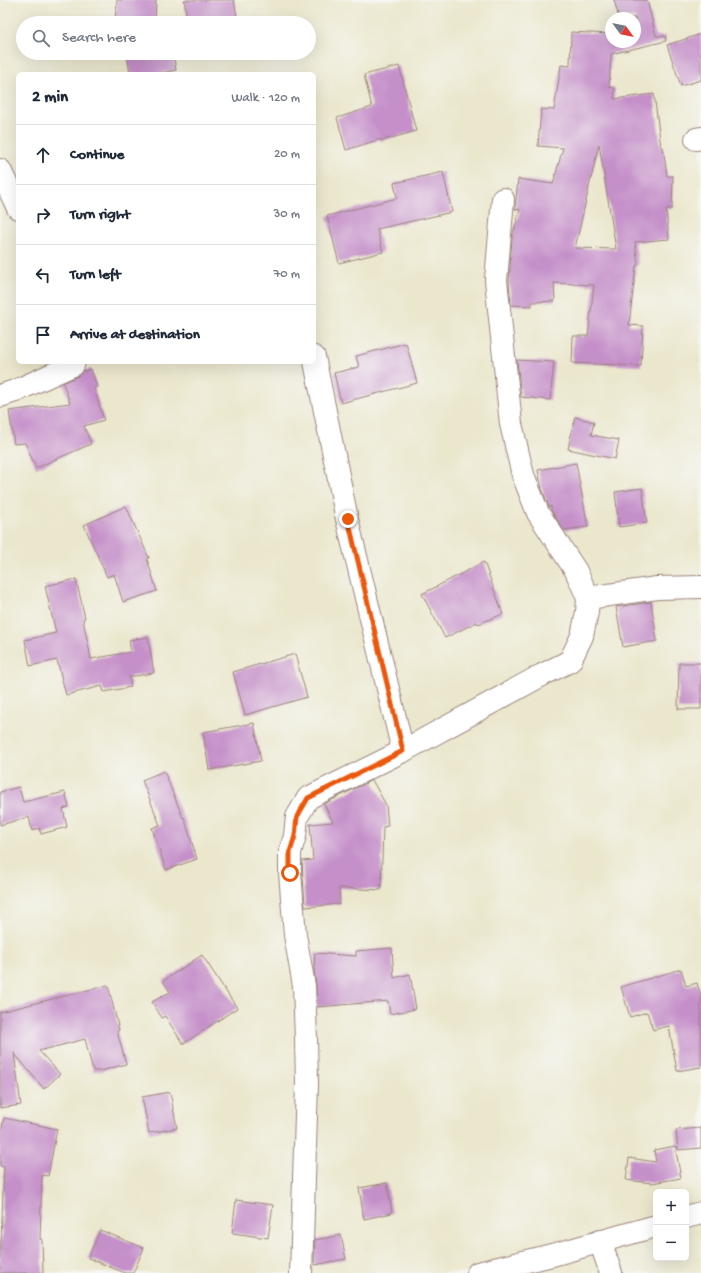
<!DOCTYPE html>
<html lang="en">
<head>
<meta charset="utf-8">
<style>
	body { margin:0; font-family:"Gochi Hand",sans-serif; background:#f2f2f3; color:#1f2937 }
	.controls { position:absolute; right:12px; bottom:12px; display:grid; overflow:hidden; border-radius:6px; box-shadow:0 4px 16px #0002 }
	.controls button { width:36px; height:36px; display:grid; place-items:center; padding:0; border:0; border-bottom:1px solid #e0e1e3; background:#fff; color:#1f2937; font:20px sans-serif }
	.compass { position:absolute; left:605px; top:12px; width:36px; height:36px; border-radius:50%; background:#fff; box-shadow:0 4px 16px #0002; rotate:123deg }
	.stop { position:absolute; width:12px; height:12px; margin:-9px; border:3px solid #ea580c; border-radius:50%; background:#fff }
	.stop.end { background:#ea580c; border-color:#fff; box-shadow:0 1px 4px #0008 }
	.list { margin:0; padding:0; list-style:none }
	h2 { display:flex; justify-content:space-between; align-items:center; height:52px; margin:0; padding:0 16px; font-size:17px }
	h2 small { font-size:13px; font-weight:400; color:#747a83 }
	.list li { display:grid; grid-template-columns:26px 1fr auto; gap:12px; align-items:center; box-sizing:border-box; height:60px; padding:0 16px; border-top:1px solid #e0e1e3 }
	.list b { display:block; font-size:15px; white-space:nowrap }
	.list em { font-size:13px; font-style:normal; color:#747a83 }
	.icon { flex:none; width:22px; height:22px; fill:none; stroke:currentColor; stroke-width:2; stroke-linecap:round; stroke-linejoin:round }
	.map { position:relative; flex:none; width:701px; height:1273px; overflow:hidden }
	.search { position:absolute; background:#fff; box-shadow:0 4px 16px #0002; left:16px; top:16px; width:300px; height:44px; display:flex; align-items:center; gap:10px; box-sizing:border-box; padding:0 14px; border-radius:22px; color:#747a83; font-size:15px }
	.panel { position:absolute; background:#fff; box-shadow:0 4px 16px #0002; left:16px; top:72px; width:300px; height:292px; border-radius:6px }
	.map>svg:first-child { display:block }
	.building { fill:#c58fc9; fill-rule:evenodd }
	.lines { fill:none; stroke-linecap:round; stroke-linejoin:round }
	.minor-casing { stroke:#9a837c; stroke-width:24 }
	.minor { stroke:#fff; stroke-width:22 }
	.route { stroke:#ea580c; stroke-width:5 }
</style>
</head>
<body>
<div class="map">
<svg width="701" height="1273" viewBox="0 0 701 1273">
	<rect width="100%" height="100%" fill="#f6f6f2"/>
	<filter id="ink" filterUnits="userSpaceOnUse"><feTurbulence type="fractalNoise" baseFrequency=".025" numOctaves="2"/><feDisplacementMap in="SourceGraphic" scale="8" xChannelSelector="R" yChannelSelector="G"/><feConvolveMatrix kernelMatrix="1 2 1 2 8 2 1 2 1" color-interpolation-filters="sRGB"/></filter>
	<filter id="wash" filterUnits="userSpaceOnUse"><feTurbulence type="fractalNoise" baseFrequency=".012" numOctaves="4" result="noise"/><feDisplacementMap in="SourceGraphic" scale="16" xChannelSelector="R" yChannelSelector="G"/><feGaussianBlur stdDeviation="0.9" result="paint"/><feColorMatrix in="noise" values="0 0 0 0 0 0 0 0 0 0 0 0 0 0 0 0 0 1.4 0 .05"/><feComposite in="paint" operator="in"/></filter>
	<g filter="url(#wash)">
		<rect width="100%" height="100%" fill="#ebe7cd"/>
		<g id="blocks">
			<g class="building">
				<polygon points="117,0 156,0 155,23 122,23 122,21 115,21"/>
				<polygon points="184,0 234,0 238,23 188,23"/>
				<path d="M614,0H647L656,36H665L666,41L611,54L609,87L615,88L614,99L654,94L661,147H663L667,176H673L672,209H666L669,239L635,242L638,265L636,266L629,325L643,326L641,366L572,363L573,336H588L594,285L554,283L555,301L532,302V306L511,305L509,283L512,237L520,210L515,209L518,179L553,184L563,148L538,146L541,109L554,110L561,65L570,66L571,32L611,34V42H635V18H619ZM599,144L616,249L575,248Z"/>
				<polygon points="701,34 701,80 681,86 667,45"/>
				<polygon points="127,53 173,53 176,70 156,74 130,74"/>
				<polygon points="399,66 416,131 381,141 381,139 346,150 337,118 372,107 364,75"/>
				<polygon points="443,172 452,212 377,229 383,252 339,263 327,216 397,198 394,183"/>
				<polygon points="406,343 417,383 341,403 334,373 359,367 356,356"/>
				<polygon points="517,360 554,362 550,400 521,397"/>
				<polygon points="91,369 97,387 94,388 104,420 84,426 91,444 36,468 25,443 14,444 9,411 70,403 63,383 78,376 83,371"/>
				<polygon points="575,417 594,422 591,435 619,440 615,459 568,449"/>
				<polygon points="576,463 588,527 564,530 551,510 551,506 549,507 542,489 538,470"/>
				<polygon points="642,488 647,523 619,527 615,492"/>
				<polygon points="126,506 149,558 147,559 157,591 123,602 114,574 107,577 84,525"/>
				<polygon points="484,562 503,614 478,624 477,622 445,638 422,594"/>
				<polygon points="76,579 85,618 83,619 91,659 131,652 129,640 148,637 154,673 129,677 131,687 104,692 102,686 66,695 57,660 30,666 25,640 56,633 45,586"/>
				<polygon points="651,602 657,641 623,647 616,607"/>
				<polygon points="295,654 307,697 245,715 233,672"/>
				<polygon points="679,663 701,663 701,709 678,709"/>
				<polygon points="254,723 261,761 209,770 203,732"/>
				<polygon points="164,771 183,818 184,817 197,859 166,870 152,828 160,825 142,780"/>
				<polygon points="372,780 386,805 388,826 383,827 381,890 339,888 340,904 305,907 302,861 313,860 310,824 333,822 324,804"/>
				<polygon points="19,787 23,802 65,792 69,807 63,809 67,827 41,834 39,828 32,831 29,817 0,825 0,792"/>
				<polygon points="392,948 394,978 410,974 416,1009 390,1014 388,1001 317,1007 316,986 314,969 315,953 356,956 356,951"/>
				<polygon points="202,955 237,1008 183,1044 165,1016 162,1018 152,1002 170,992 163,981"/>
				<polygon points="681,969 686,986 697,983 701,996 701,1067 677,1071 669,1026 653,1030 647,1012 630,1017 621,987"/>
				<polygon points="108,985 119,1030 117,1031 126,1064 101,1071 93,1071 85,1039 39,1051 60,1074 44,1089 14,1053 21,1105 0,1108 0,1012"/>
				<polygon points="170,1092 177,1128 149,1133 142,1097"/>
				<polygon points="4,1118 57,1129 48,1176 42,1175 40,1239 42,1239 43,1273 0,1273 0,1241 1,1241 4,1167 0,1166 0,1138"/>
				<polygon points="701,1128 701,1148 678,1150 676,1130"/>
				<polygon points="675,1146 681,1178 652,1183 626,1180 629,1158 656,1162 654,1150"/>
				<polygon points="387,1183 392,1213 364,1219 359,1188"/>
				<polygon points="236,1200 273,1205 268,1238 232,1233"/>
				<polygon points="100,1230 144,1248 133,1273 125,1273 88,1258"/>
				<polygon points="341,1235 346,1259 315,1265 314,1258 315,1240"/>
			</g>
		</g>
	</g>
	<g filter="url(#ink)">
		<use href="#blocks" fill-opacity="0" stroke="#9a837c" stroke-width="1"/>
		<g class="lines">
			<g class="minor-casing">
				<g id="minor">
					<polyline points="696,139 701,138"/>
					<polyline points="0,170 18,208"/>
					<polyline points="314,357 347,519 403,751"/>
					<polyline points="0,396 15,391 73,365 74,362"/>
					<polyline points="588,598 657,588 701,587"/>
					<polyline points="686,1217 701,1213"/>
					<polyline points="600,1241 611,1273"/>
					<polyline points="301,1273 307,1084 306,1039 304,986 295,935 290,873 290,852 295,836 297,817 308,798 403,751 542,675 570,661 582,636 587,612 588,598 576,571 538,513 523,475 511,424 496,280 503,199"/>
					<polyline points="478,1273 556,1254 656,1226"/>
				</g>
			</g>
			<use href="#minor" class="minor"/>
		</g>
	</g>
	<g class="lines" filter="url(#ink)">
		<polyline class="route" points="290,873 290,852 295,836 297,817 308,798 403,751 348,519"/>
	</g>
</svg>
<div class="controls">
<button>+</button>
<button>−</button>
</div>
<svg class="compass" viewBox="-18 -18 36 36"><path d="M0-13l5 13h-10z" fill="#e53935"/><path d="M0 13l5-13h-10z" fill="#747a83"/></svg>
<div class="stop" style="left:290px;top:873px"></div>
<div class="stop end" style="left:348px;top:519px"></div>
<div class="search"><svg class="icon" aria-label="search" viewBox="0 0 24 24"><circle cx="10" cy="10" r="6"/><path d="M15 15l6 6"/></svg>Search here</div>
<section class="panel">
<h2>2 min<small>Walk · 120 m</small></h2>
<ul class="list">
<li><svg class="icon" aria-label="ahead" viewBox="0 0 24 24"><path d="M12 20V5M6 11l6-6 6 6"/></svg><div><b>Continue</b></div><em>20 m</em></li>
<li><svg class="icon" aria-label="right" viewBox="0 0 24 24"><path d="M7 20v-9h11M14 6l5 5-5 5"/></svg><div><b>Turn right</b></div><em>30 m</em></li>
<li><svg class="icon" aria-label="left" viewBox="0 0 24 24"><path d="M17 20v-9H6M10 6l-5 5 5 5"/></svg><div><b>Turn left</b></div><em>70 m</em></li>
<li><svg class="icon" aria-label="arrive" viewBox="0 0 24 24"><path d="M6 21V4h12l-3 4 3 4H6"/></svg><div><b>Arrive at destination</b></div></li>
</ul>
</section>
</div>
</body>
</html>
